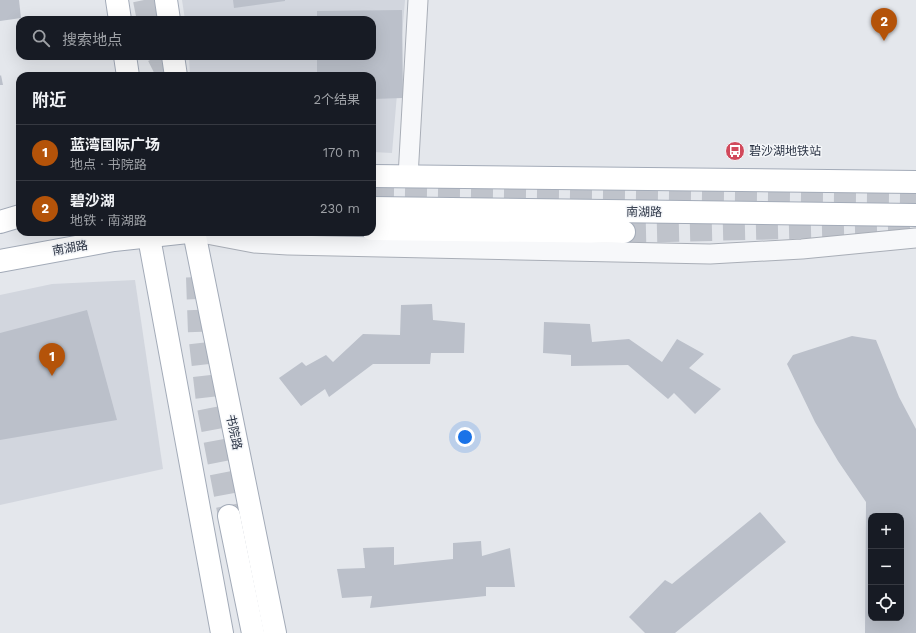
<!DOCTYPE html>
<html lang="zh">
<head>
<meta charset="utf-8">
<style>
	body { margin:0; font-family:"Work Sans","Noto Sans SC",sans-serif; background:#20242c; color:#f1f3f6 }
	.controls { position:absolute; right:12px; bottom:12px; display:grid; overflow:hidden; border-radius:8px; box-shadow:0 4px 16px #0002 }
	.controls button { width:36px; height:36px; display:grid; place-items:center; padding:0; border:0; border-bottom:1px solid #363941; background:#171b24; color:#f1f3f6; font:20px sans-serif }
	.you { position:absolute; left:465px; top:437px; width:14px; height:14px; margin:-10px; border:3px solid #fff; border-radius:50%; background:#1a73e8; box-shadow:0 0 0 6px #1a73e833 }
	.badge { display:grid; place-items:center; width:26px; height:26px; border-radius:50%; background:#b45309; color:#fff; font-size:13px; font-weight:700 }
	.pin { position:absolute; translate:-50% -33px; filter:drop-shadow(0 1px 2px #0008) }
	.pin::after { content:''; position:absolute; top:21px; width:14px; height:12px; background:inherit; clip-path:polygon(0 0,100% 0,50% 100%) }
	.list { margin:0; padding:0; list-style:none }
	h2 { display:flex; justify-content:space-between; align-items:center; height:52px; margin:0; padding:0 16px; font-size:17px }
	h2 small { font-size:13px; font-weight:400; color:#9ea1a6 }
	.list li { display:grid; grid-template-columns:26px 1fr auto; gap:12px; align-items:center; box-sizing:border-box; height:56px; padding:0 16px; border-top:1px solid #363941 }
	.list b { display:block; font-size:15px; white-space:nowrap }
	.list p { margin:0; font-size:13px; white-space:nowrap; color:#9ea1a6 }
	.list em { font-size:13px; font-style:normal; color:#9ea1a6 }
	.icon { flex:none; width:22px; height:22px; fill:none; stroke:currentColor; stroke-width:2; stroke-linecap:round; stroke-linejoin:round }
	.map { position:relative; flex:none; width:916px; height:633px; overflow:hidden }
	.search { position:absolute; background:#171b24; box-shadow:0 4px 16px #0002; left:16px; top:16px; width:360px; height:44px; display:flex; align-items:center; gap:10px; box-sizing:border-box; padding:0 14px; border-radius:12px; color:#9ea1a6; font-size:15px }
	.panel { position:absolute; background:#171b24; box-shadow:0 4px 16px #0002; left:16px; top:72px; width:360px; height:164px; border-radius:12px }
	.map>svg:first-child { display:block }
	.built { fill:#d2d6de }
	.building { fill:#bbc0ca; fill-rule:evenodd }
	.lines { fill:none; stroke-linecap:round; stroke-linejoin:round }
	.major-tunnel { stroke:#bfc3cb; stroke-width:22; stroke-dasharray:22 11; stroke-linecap:butt }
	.minor-casing { stroke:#a9aeb7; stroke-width:21 }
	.major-casing { stroke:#a3abb8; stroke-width:24 }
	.minor { stroke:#f7f8fa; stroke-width:19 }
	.major { stroke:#fff; stroke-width:22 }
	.labels { text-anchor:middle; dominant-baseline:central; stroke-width:3; stroke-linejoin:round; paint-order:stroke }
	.poi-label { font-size:12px; fill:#2b3445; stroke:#f4f6f9; text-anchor:start }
	.street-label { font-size:12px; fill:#2b3445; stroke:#f4f6f9 }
</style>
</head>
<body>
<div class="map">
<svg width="916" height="633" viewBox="0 0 916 633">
	<rect width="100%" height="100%" fill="#e4e7ec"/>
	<g class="built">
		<polygon points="182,0 405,0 392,153 372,152 372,76 190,76 189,56 372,56 372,20 185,20"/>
		<polygon points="135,280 163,469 0,505 0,295 52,284"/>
	</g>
	<g class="building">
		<polygon points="0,0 19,0 21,18 0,21"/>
		<polygon points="233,0 285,0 285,1 234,8"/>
		<polygon points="402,10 403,98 372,99 372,76 317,76 317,56 372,56 372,20 317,20 317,11"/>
		<polygon points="1,75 3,85 0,85 0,76"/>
		<polygon points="432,304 433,320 465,323 464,353 431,353 430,364 373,364 329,397 325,389 301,406 279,378 302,362 306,366 326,355 333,362 363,334 400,335 401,305"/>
		<polygon points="87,310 117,420 0,440 0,333"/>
		<polygon points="544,322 590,324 592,342 629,339 662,362 677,339 704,354 689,368 721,389 695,414 674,393 668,399 628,365 571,366 571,355 543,353"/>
		<path d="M852,336L876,340L899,397L916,429V633H865L866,502L838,461L815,422L787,364L793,355ZM871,516H901V618H871Z"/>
		<polygon points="760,512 786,542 675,633 645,633 629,617 665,580 672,584"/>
		<polygon points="481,541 482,556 510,548 515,587 486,587 486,596 370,608 372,596 342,598 337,569 365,568 363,548 394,547 394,565 453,559 453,543"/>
	</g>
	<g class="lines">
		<g class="major-tunnel">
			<polyline points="144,0 148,20"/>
			<polyline points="158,56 168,76"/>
			<polyline points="372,191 916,199"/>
			<polyline points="624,232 916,225"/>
			<polyline points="197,277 199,333 207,402 229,516"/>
		</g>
		<g class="minor-casing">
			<g id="minor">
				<polyline points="408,177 418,0"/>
				<polyline points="196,232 254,243 288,245 710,254 802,249 916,238"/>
			</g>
		</g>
		<g class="major-casing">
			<g id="major">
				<polyline points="117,0 120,20"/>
				<polyline points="166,0 169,20"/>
				<polyline points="125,56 128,76"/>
				<polyline points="173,56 176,76"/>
				<polyline points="372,176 916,182"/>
				<polyline points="372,208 916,215"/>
				<polyline points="0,222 20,216"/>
				<polyline points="372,229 624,232"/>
				<polyline points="148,232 222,633"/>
				<polyline points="194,232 275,633"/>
				<polyline points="0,261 114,240 188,232"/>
				<polyline points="229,516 253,633"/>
			</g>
		</g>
		<use href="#minor" class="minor"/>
		<use href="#major" class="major"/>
	</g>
	<defs>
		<g id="bus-disc" transform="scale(1)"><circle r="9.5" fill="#d1495b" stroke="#f4f6f9"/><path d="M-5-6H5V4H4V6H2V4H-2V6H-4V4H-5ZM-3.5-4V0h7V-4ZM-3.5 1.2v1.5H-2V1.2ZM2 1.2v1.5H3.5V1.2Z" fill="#fff"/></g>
	</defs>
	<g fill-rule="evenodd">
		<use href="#bus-disc" x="735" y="151"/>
	</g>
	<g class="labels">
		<g class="poi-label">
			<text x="749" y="151">碧沙湖地铁站</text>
		</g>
		<g class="street-label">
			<text transform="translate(644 212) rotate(1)">南湖路</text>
			<text transform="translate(70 248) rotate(-10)">南湖路</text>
			<text transform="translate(234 432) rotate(78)">书院路</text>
		</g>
	</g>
</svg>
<div class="controls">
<button>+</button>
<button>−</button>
<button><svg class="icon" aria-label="locate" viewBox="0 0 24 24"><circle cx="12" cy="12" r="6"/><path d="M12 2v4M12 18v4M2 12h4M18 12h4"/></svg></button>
</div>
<div class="you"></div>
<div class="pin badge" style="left:52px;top:376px">1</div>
<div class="pin badge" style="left:884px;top:41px">2</div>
<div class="search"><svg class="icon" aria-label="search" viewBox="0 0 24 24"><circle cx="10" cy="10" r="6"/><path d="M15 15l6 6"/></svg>搜索地点</div>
<section class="panel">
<h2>附近<small>2个结果</small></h2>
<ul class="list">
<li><span class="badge">1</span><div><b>蓝湾国际广场</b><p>地点 · 书院路</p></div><em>170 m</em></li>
<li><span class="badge">2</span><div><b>碧沙湖</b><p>地铁 · 南湖路</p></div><em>230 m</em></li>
</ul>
</section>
</div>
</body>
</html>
